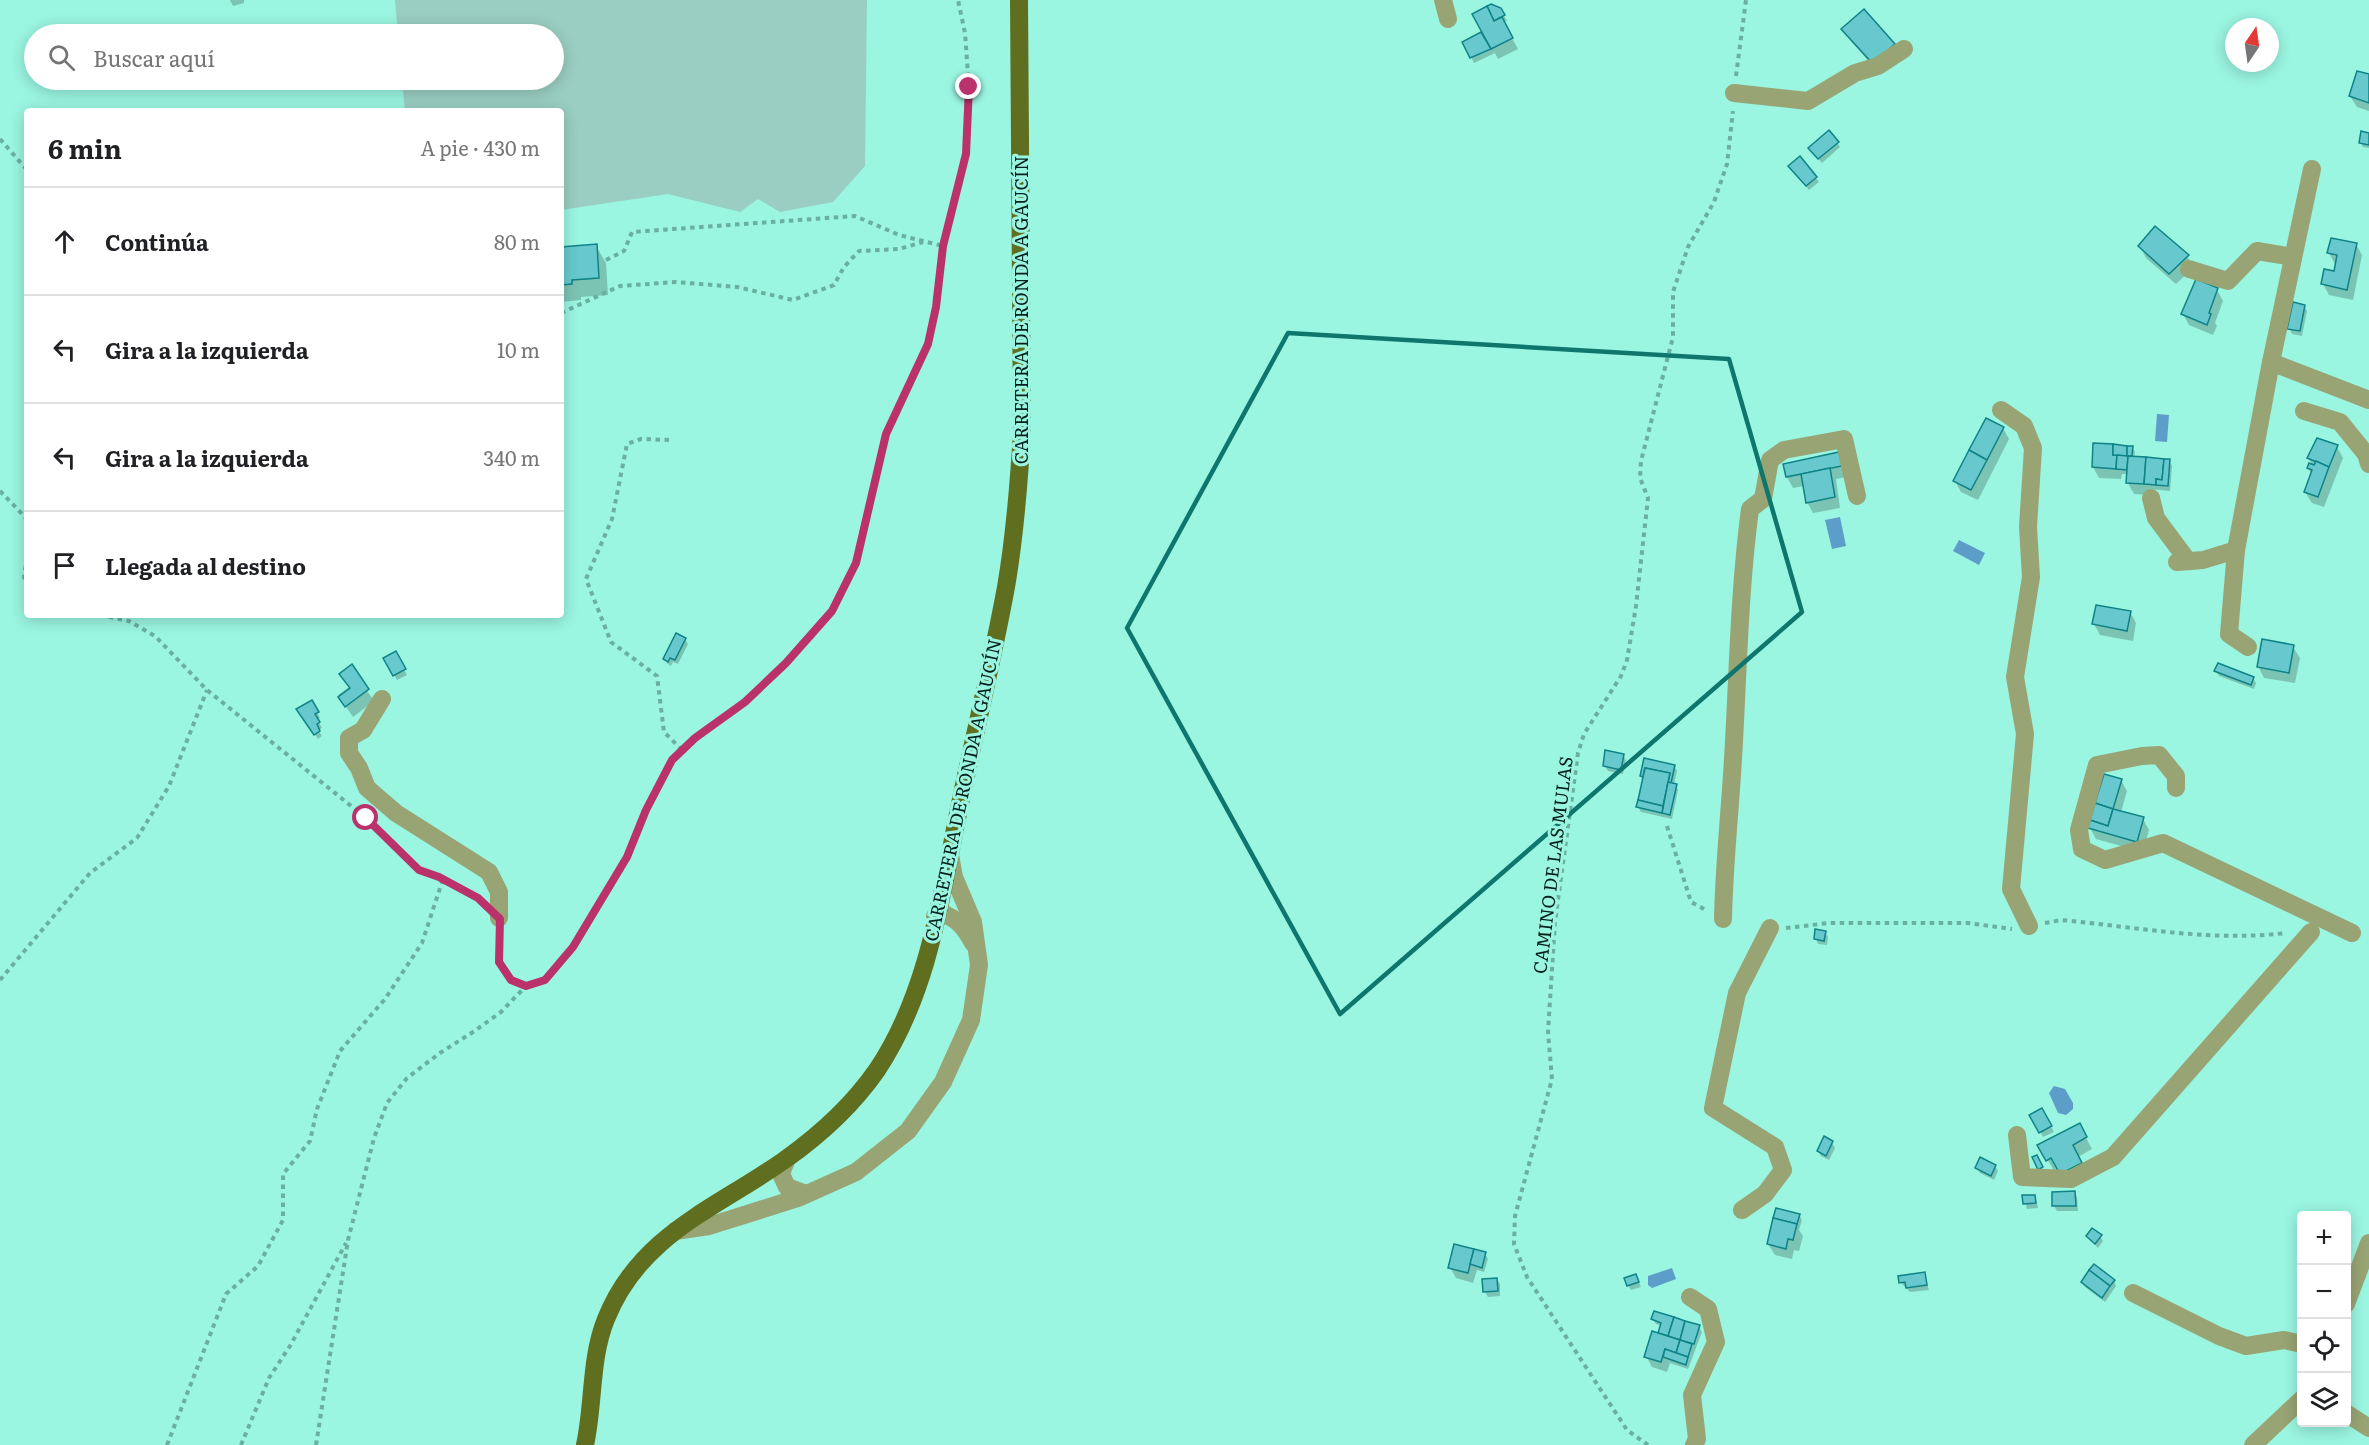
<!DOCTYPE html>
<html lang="es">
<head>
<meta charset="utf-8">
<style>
	body { margin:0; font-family:Literata,serif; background:#f2f2f2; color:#202124 }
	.controls { position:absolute; right:18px; bottom:18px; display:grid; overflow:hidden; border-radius:6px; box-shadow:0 3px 15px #0003 }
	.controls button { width:54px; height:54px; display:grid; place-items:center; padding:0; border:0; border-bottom:2px solid #e0e0e0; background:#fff; color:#202124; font:30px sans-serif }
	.compass { position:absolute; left:2225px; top:18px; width:54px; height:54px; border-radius:50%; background:#fff; box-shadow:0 3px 15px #0003; rotate:13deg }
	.stop { position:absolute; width:18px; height:18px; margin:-14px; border:4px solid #ba316c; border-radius:50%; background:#fff }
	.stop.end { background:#ba316c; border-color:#fff; box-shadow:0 2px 6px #0008 }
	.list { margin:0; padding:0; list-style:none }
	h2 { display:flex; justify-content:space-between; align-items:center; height:78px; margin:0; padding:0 24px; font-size:26px }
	h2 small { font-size:20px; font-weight:400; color:#757577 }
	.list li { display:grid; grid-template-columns:39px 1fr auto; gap:18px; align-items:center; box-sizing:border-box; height:108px; padding:0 24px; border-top:2px solid #e0e0e0 }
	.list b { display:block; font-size:22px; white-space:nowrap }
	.list em { font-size:20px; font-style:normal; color:#757577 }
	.icon { flex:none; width:33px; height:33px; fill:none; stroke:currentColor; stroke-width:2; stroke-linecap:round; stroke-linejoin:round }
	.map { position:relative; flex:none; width:2369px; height:1445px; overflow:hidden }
	.search { position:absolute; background:#fff; box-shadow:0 3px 15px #0003; left:24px; top:24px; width:540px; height:66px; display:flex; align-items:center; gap:15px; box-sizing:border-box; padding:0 21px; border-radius:33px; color:#757577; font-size:22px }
	.panel { position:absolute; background:#fff; box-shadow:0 3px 15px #0003; left:24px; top:108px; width:540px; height:510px; border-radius:6px }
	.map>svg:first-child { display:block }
	.green { fill:#9acec2 }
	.water { fill:#5c9ec9 }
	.shadow { fill:#0003 }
	.building { fill:#67c9cd; stroke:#0f8387; stroke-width:1.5 }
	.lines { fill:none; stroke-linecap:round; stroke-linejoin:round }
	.path { stroke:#69b0a1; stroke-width:4; stroke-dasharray:4.5 4.5; stroke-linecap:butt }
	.minor { stroke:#99a474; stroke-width:18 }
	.major { stroke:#606f1f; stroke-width:18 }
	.route { stroke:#ba316c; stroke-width:8 }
	.marked { fill:none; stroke:#0f766e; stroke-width:4.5; stroke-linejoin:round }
	.labels { text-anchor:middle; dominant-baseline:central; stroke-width:6; stroke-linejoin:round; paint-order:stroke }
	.street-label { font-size:18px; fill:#021f1a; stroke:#9af5e1 }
</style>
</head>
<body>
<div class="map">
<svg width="2369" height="1445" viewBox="0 0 2369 1445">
	<rect width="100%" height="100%" fill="#9af5e1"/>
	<polygon class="green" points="395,0 867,0 865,166 833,202 780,212 758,199 740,212 668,194 561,210 561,111 405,111 402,80 554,80 554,34 398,34"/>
	<g class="water">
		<polygon points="2157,414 2169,415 2167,442 2155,441"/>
		<polygon points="1840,517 1846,546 1832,549 1825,520"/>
		<polygon points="1959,540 1985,553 1979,565 1953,551"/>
		<polygon points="2054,1086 2065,1089 2073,1103 2073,1109 2066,1115 2058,1113 2049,1093"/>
		<polygon points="1672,1268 1676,1279 1652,1288 1648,1285 1648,1276"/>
	</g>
	<g class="shadow">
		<polygon points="230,0 244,0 244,3 233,6"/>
		<polygon points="1500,9 1507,21 1503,22 1518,49 1498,59 1495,53 1474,63 1464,42 1483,32"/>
		<polygon points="1864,11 1880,74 1850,40 1843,30"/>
		<polygon points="2369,76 2369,111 2357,107 2350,96"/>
		<polygon points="2369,134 2369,148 2363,147 2360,142"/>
		<polygon points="1837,142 1840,147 1822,163 1813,153"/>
		<polygon points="1793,171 1816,178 1819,182 1809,190"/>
		<polygon points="2356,244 2362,255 2353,300 2329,295 2323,284 2335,272 2335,264 2329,253"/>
		<polygon points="596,246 606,263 608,295 581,297 581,300 561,302 561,248"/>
		<polygon points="2140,246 2187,256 2194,267 2176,284 2146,258"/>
		<polygon points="2217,290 2223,301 2215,323 2217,326 2213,335 2189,325 2183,314"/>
		<polygon points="2304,306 2307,311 2302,336 2292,334 2289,328"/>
		<polygon points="2003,428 2009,439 1978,500 1961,492 1955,481"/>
		<polygon points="2132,447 2135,452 2134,458 2169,461 2172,466 2170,491 2150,489 2150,495 2134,494 2128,483 2128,474 2122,474 2121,479 2099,478 2093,467"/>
		<polygon points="2337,447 2343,458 2324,507 2312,503 2305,492 2312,475 2308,468 2313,466 2308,458"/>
		<polygon points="1838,454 1847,477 1836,479 1840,508 1813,513 1807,502 1804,486 1793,488 1787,477"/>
		<polygon points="2130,612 2136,623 2133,641 2100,635 2094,624"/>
		<polygon points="685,639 688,644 678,664 673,662 671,666 668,664 665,659"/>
		<polygon points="2293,647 2300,658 2295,683 2264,678 2258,666"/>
		<polygon points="395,653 407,675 397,680 385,658"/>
		<polygon points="351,667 374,701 353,717 338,695 349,687 341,674"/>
		<polygon points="2216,671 2253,678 2256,683 2254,689 2219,676"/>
		<polygon points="311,702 320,718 317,719 322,728 318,730 322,736 318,739 301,714"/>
		<polygon points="1623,755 1626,760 1623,774 1608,771 1605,766"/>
		<polygon points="1674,766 1677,771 1674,784 1678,790 1672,819 1641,812 1638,807 1646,771 1643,767"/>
		<polygon points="2121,780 2127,791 2121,812 2143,819 2149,830 2143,852 2096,839 2090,828"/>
		<polygon points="1825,932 1828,937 1827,945 1818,944 1816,939"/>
		<polygon points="2042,1110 2054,1132 2043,1137 2031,1115"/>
		<polygon points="2079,1125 2092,1149 2078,1157 2087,1174 2059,1169 2054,1171 2040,1146"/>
		<polygon points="1832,1143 1835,1148 1829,1160 1821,1156 1818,1151"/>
		<polygon points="1995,1166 1998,1171 1994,1180 1980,1173 1977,1168"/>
		<polygon points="2074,1192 2077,1197 2078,1211 2057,1211 2054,1206"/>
		<polygon points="2035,1196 2038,1208 2027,1209 2024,1197"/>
		<polygon points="1799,1215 1802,1220 1799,1230 1803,1236 1799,1251 1794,1250 1792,1259 1775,1255 1768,1244"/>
		<polygon points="2087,1236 2100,1236 2103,1241 2098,1248"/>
		<polygon points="1485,1254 1488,1259 1484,1272 1477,1270 1473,1283 1456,1278 1450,1267"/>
		<polygon points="1924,1274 1929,1290 1910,1292 1900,1282"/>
		<polygon points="1636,1276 1641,1287 1631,1290 1628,1285"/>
		<polygon points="1497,1279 1500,1284 1500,1296 1488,1297 1485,1292"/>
		<polygon points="2114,1281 2116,1286 2105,1302 2085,1287 2082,1282"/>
		<polygon points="1653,1319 1699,1327 1702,1332 1688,1369 1670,1363 1667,1372 1652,1367 1646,1356 1661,1336 1662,1326 1656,1324"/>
	</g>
	<g class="building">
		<polygon points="1491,4 1501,8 1505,15 1494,21 1487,6"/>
		<polygon points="1487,6 1494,21 1502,17 1513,38 1491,49 1472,14"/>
		<polygon points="1864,9 1895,44 1873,64 1841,29"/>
		<polygon points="1481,32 1491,49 1470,58 1462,42"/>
		<polygon points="2357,71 2369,74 2369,103 2349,96"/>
		<polygon points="1829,130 1839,142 1818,159 1808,148"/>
		<polygon points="2361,131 2369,133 2369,145 2359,143"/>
		<polygon points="1800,156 1817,177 1806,186 1788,166"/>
		<polygon points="2155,226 2189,255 2169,274 2138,246"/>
		<polygon points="2331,238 2357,243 2347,290 2321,284 2324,269 2334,271 2337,255 2327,253"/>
		<polygon points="597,244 599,278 572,280 572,284 561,285 561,247"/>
		<polygon points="2196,279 2218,288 2209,313 2211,314 2207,325 2181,314"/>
		<polygon points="2293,302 2305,305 2300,331 2287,329"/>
		<polygon points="1986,418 2004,427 1987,460 1969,450"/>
		<polygon points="2317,438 2338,445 2329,467 2307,458"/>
		<polygon points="2093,443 2113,444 2113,455 2117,455 2116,469 2092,467"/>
		<polygon points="2113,444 2127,446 2127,456 2113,455"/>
		<polygon points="2127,446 2133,446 2132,456 2128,456 2127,470 2116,469 2117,455 2127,456"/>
		<polygon points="1969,450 1987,460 1971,490 1953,481"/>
		<polygon points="1839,452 1842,466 1786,477 1783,464"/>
		<polygon points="2128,456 2146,457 2144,484 2126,483"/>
		<polygon points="2146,457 2164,459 2162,480 2156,479 2156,485 2144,484"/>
		<polygon points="2164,459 2170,459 2168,486 2156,485 2156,479 2162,480"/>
		<polygon points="2316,461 2329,467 2318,497 2304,492 2312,470 2307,468 2309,463 2314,465"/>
		<polygon points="1830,468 1835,497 1806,503 1801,474"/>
		<polygon points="2096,605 2131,611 2127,631 2092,624"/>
		<polygon points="676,633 686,638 675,660 670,658 668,662 663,659"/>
		<polygon points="2262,639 2294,645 2289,673 2257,667"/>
		<polygon points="396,651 406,669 393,676 383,658"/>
		<polygon points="2218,663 2254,677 2251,685 2214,671"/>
		<polygon points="352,664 369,689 345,707 338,697 350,688 339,674"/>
		<polygon points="312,700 319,712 315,714 320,722 317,724 320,731 314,735 296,709"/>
		<polygon points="1605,750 1624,754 1621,770 1603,766"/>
		<polygon points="1644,758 1675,765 1671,783 1668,782 1670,773 1645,768 1643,777 1640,776"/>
		<polygon points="1645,768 1670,773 1663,806 1638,800"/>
		<polygon points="2104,774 2122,779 2113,809 2095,803"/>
		<polygon points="1668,782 1677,784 1670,815 1662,813"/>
		<polygon points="1638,800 1663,806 1662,813 1636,807"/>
		<polygon points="2095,803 2113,809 2108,826 2090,820"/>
		<polygon points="2113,809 2144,817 2137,842 2088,828 2090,820 2108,826"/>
		<polygon points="1815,929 1826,931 1824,941 1814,939"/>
		<polygon points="2042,1108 2052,1126 2039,1133 2029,1115"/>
		<polygon points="2080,1123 2087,1137 2073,1145 2082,1163 2060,1174 2051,1158 2046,1161 2037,1145"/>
		<polygon points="1824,1136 1833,1141 1826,1156 1817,1151"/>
		<polygon points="2037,1155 2043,1167 2038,1170 2032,1157"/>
		<polygon points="1980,1157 1996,1165 1991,1176 1975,1168"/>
		<polygon points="2075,1191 2076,1206 2052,1206 2052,1192"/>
		<polygon points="2022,1195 2035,1195 2036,1203 2023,1204"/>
		<polygon points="1776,1208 1800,1214 1797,1224 1773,1218"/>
		<polygon points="1773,1218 1797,1224 1793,1240 1788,1239 1786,1249 1767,1244"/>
		<polygon points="2092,1228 2102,1235 2095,1244 2086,1236"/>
		<polygon points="1454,1244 1474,1249 1468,1273 1448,1268"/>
		<polygon points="1474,1249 1486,1252 1482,1268 1470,1264"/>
		<polygon points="2094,1264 2115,1280 2110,1286 2089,1270"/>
		<polygon points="2089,1270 2110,1286 2102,1298 2081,1282"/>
		<polygon points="1925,1272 1927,1285 1906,1288 1905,1282 1899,1283 1898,1276"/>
		<polygon points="1636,1274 1639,1282 1627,1286 1624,1278"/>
		<polygon points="1497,1278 1498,1291 1483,1292 1482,1279"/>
		<polygon points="1654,1311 1674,1317 1668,1336 1658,1333 1661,1323 1651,1319"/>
		<polygon points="1674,1317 1685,1321 1680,1340 1668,1336"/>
		<polygon points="1685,1321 1700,1325 1694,1344 1680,1340"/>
		<polygon points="1652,1331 1680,1340 1676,1353 1665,1349 1661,1362 1644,1357"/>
		<polygon points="1680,1340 1692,1344 1688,1357 1676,1353"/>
		<polygon points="1665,1349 1688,1357 1686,1365 1663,1357"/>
	</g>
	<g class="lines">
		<g class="path">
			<polyline points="1736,76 1746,0"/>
			<polyline points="0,139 27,170"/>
			<polyline points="606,260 624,251 632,232 855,216 899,235 943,246"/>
			<polyline points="561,313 620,286 676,282 737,287 793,300 834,285 844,267 859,251 899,249 923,242"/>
			<polyline points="669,440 641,439 627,444 612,519 586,579 611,642 657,676 664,732 682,750"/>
			<polyline points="0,491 25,517 27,522"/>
			<polyline points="27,557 24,577 27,583"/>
			<polyline points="100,615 129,621 155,636 207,690 366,818 419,870 439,877 481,900"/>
			<polyline points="1667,826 1691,902 1704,909"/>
			<path d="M2045,923L2061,920C2137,927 2209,942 2286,933"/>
			<polyline points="1786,928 1829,923 1968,923 2012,929"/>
			<polyline points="499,935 499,962 511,980 526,986 545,980 573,947 627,857 646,810 672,760 695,738 745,702 786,663 832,611 856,563 886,434 928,344 936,307 943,246 966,154 969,87 965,33 958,0"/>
			<polyline points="0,980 90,873 137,838 169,786 207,690"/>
			<polyline points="167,1445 226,1294 258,1266 283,1220 283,1174 310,1141 317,1109 340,1051 385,999 422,943 443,879"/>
			<polyline points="241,1445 269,1378 290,1346 346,1243"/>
			<polyline points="316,1445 348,1240 374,1138 387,1103 407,1078 440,1053 473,1032 501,1012 526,986"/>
			<polyline points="1648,1445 1627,1430 1527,1277 1514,1244 1515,1216 1552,1079 1548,1032 1555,922 1578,753 1584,734 1621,676 1627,660 1636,606 1648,498 1640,478 1641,461 1673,337 1673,292 1688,247 1714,202 1727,164 1733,111"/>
		</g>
		<g class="minor">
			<polyline points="1443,0 1448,19"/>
			<polyline points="1734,93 1808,101 1855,73 1878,66 1904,49"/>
			<polyline points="2189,269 2228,281 2257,251 2293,257"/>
			<polyline points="2271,362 2369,400"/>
			<polyline points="2001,410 2024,426 2033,448 2028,527 2031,577 2015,677 2025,734 2011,889 2029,926"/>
			<polyline points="2304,411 2340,422 2366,454 2369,464"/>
			<polyline points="2151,498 2156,518 2188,561"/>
			<polyline points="2236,550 2229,634 2248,647"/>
			<polyline points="2177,562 2203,560 2236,550 2271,362 2312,169"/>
			<polyline points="382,699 363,730 349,738 349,753 359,768 367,788 396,813 489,872 499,892 499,918"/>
			<polyline points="2176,788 2176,776 2159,755 2142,756 2097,765 2079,830 2082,849 2105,860 2163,843 2352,933"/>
			<path d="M935,916L941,913C957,918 965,928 973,943"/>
			<path d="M1723,919C1724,865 1730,812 1733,759C1738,676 1739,592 1750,509L1763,499L1770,460L1784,450L1844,439L1857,496"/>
			<polyline points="2017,1135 2022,1177 2071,1179 2113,1157 2311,932"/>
			<polyline points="787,1158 781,1174 787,1187 806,1194"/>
			<polyline points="1742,1210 1765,1194 1783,1170 1775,1147 1713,1108 1737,993 1770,928"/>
			<polyline points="675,1231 709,1226 798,1198 856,1172 908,1131 943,1082 971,1020 979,965 973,922 954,877 950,855"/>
			<polyline points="2133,1293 2219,1336 2246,1346 2284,1340 2302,1344"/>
			<polyline points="1690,1297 1708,1309 1716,1342 1692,1395 1697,1439 1694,1445"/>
			<polyline points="2346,1304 2369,1243"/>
			<polyline points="2346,1413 2369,1428"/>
			<polyline points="2253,1445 2302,1399"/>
		</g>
		<path class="major" d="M585,1445C594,1404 590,1358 606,1319C640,1234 717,1208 786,1159C821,1134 852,1106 877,1070C930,991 942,890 961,799C976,728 993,658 1006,587C1015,535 1019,483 1022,431L1019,0"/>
	</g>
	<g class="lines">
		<polyline class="route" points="366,818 419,870 439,877 478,898 500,919 499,962 511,980 526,986 545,980 573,947 627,857 646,810 672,760 695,738 745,702 786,663 832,611 856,563 886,434 928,344 936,307 943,246 966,154 969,87"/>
	</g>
	<path class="marked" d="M1288,333L1729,359L1802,612L1340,1014L1127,628Z"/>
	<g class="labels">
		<g class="street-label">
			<text transform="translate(1020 310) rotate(-90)">CARRETERA DE RONDA A GAUCÍN</text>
			<text transform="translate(962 790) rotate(-78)">CARRETERA DE RONDA A GAUCÍN</text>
			<text transform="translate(1552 865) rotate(-83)">CAMINO DE LAS MULAS</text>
		</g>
	</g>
</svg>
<div class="controls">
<button>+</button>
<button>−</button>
<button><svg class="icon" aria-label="locate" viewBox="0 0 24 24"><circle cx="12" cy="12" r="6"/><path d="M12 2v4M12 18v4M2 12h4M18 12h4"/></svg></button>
<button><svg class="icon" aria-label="layers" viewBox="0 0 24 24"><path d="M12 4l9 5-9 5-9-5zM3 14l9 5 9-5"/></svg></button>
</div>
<svg class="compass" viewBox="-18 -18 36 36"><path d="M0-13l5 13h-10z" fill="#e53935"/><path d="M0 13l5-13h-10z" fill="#757577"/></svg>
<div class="stop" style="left:366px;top:818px"></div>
<div class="stop end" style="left:969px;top:87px"></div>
<div class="search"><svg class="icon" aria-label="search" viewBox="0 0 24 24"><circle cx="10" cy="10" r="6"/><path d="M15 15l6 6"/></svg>Buscar aquí</div>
<section class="panel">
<h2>6 min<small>A pie · 430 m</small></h2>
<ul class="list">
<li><svg class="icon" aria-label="ahead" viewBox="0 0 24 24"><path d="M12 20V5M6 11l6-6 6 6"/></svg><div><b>Continúa</b></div><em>80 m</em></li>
<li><svg class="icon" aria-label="left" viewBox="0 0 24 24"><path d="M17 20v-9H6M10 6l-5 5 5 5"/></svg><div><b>Gira a la izquierda</b></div><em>10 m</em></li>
<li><svg class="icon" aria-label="left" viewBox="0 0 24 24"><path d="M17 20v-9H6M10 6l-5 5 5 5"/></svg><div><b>Gira a la izquierda</b></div><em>340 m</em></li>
<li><svg class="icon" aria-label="arrive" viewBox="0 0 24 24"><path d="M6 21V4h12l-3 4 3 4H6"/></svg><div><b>Llegada al destino</b></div></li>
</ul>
</section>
</div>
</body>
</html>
